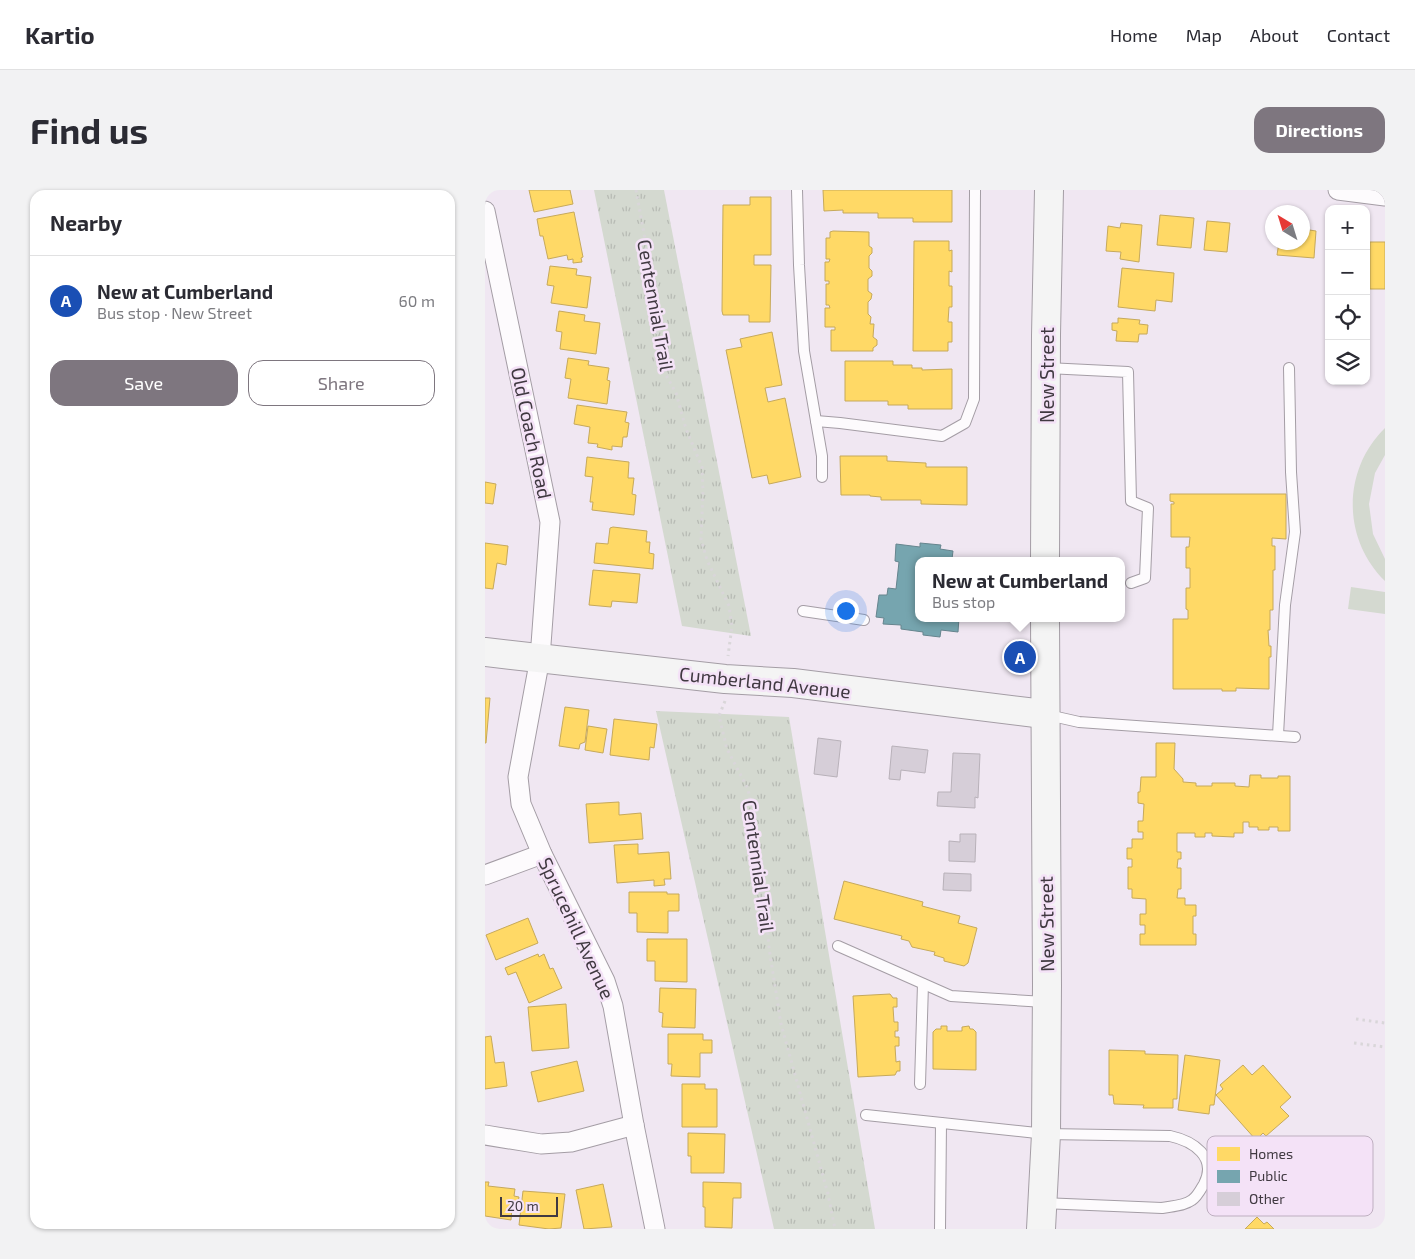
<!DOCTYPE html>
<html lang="en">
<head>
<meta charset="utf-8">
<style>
	body { margin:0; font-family:"Exo 2",sans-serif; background:#f2f2f3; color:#2b2b33 }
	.controls { position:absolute; right:15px; top:15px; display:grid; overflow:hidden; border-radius:10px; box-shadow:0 1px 4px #0004 }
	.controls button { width:45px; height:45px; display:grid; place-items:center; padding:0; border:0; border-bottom:1px solid #e1e1e2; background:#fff; color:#2b2b33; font:25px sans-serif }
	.compass { position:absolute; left:780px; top:15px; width:45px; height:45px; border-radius:50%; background:#fff; box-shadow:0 1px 4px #0004; rotate:322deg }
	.scale { position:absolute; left:15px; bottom:12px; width:58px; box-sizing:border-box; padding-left:5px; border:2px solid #403941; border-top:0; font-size:14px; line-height:18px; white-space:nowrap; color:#403941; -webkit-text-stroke:4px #f4e2f7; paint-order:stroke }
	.you { position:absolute; left:360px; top:420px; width:18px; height:18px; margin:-12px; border:4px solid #fff; border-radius:50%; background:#1a73e8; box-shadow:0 0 0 8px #1a73e833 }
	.badge { display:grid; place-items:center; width:32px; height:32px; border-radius:50%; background:#7e767f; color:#fff; font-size:16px; font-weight:700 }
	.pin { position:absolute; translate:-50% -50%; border:2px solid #fff; box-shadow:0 1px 5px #0006 }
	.popup { position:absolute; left:430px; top:367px; width:210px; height:65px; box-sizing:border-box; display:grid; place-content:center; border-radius:10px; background:#fff; filter:drop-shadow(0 1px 4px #0005); font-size:16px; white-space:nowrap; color:#7c7c81 }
	.popup b { font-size:19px; color:#2b2b33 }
	.popup::after { content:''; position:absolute; left:50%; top:100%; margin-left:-10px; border:10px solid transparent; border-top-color:#fff }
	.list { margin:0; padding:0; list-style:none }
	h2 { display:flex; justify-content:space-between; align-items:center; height:65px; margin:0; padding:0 20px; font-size:21px }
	h2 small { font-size:16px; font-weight:400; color:#7c7c81 }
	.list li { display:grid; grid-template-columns:32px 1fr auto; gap:15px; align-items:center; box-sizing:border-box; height:90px; padding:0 20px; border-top:1px solid #e1e1e2 }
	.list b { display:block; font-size:19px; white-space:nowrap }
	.list p { margin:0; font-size:16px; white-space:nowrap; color:#7c7c81 }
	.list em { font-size:16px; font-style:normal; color:#7c7c81 }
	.actions { display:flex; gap:10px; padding:15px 20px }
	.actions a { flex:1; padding:11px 0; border:1px solid #7e767f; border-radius:15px; text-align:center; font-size:18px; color:#7e767f }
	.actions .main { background:#7e767f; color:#fff }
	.icon { flex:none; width:28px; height:28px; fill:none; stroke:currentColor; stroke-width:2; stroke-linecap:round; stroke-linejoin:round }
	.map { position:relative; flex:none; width:900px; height:1039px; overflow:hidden; border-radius:15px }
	header { display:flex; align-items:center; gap:30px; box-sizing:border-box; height:70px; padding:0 25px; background:#fff; border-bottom:1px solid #e1e1e2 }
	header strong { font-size:24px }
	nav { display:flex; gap:28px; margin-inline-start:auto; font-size:18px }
	.intro { display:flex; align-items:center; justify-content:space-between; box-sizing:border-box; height:120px; padding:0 30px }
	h1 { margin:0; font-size:35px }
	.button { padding:12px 22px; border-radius:15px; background:#7e767f; color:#fff; font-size:18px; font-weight:700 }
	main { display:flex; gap:30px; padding:0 30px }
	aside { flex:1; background:#fff; border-radius:15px; box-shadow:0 1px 4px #0004 }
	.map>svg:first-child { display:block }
	.grass { fill:url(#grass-tufts) }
	.pitch { fill:#d4d9d0 }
	.homes { fill:#ffd966; stroke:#c6a95b }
	.public { fill:#76a5af; stroke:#66858e }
	.building { fill:#d6ced8; stroke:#b8b1b9 }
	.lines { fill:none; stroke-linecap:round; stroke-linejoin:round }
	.lane-casing { stroke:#a49da5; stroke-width:12 }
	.street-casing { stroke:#a49da5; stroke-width:21 }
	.secondary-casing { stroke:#a49da5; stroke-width:30 }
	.path { stroke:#d9d6d9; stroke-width:3; stroke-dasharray:2.5 4; stroke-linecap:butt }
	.lane { stroke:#fdfbfd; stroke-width:10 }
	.street { stroke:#fdfbfd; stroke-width:19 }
	.secondary { stroke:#f4f4f4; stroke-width:28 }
	.labels { text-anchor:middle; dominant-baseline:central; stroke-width:5; stroke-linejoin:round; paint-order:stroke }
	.street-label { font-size:19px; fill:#403941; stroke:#f4e2f7 }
	.key { fill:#f4e2f7; stroke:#beafc0; stroke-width:1 }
	.key-label { font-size:14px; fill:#403941 }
</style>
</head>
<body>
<header>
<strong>Kartio</strong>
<nav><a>Home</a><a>Map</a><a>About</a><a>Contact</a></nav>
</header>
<div class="intro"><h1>Find us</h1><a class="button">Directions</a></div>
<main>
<aside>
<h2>Nearby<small></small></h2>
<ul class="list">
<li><span class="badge" style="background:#1a4fb4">A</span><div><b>New at Cumberland</b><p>Bus stop · New Street</p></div><em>60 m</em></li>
</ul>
<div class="actions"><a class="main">Save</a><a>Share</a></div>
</aside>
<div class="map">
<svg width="900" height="1039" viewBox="0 0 900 1039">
	<defs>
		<pattern id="grass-tufts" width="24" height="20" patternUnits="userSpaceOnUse" patternTransform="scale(1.25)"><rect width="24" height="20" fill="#d4d9d0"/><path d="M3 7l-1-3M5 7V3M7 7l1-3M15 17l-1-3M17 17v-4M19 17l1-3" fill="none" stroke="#b7bbb4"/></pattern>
	</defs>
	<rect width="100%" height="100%" fill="#f0e7f2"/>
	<g class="grass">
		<polygon points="109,0 179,0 266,446 197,436"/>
		<polygon points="171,521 304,527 390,1039 289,1039"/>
	</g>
	<g class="pitch">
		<path d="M900,238V265L890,283L884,314L888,344L900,369V391C857,349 857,280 900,238Z"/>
		<polygon points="866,397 900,402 900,424 863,419"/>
	</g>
	<g class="homes">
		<polygon points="44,0 85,0 88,14 49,22"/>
		<polygon points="338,0 467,0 467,32 428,32 428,28 393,28 393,23 358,23 358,20 339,21"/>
		<polygon points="265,7 286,7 286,65 269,65 269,75 286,75 285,132 264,132 264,125 238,125 237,121 238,15 265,15"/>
		<polygon points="89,22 98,67 96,68 97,72 88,73 88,69 83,70 82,65 63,69 58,46 55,46 52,29"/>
		<polygon points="675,25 709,28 706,58 672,55"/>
		<polygon points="722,31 745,33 742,62 719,60"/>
		<polygon points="636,33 657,35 654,72 635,69 636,62 621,61 623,36 635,38"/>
		<polygon points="818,39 831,41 829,68 792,65 794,52 818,52"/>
		<polygon points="348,41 384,42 384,56 387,58 387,63 384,66 384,78 387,81 387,86 383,89 383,101 387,104 386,109 383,112 383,124 386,127 385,134 389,134 388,147 392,150 392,155 388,158 388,161 346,161 346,140 350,140 350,137 340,137 340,118 345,118 344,115 341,115 341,94 344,94 344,91 340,91 340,72 344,72 345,69 341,69 341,48 345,48 345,42"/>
		<polygon points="429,51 464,51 464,61 467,60 467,82 464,81 464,96 467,96 467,117 464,117 463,132 467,132 467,152 463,152 463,161 428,161"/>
		<rect x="885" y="52" width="15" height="47"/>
		<polygon points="65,76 92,79 91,85 106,87 102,118 66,113 69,96 62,95"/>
		<polygon points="637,78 689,83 687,112 671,110 670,121 633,117"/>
		<polygon points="74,121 100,125 99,131 115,133 111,164 75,159 77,142 71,141"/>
		<polygon points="633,128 655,130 654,134 663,135 662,144 654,144 653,152 631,151 632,141 627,140 627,133 633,133"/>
		<polygon points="287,142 297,195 280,198 283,212 300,208 316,287 284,294 282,285 267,288 241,160 257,157 255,149"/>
		<polygon points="83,168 104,171 103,175 124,178 122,190 125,191 122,214 83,208 86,189 80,188"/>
		<polygon points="360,171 408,171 408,175 427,175 427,178 437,178 437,180 467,179 467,219 423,219 423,215 403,215 403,211 360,211"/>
		<polygon points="92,215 142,222 140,232 144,233 142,247 138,247 137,257 127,256 127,260 112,257 113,254 103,253 105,237 89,234"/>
		<polygon points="355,266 402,266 402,271 441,273 441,277 482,277 482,315 436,314 436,310 396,310 396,307 385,306 385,305 356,305"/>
		<polygon points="102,267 144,272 143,288 149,288 147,304 151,305 149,325 107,320 108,312 105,312 108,287 100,286"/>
		<polygon points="0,292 11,294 8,314 0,313"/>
		<polygon points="685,304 801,304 801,349 787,348 787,356 790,356 790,380 788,380 788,420 785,420 785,440 783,440 784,456 786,456 786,467 784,467 784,499 751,498 751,501 737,501 737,499 688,499 688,429 703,429 703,420 701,419 701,398 705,398 705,378 701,378 701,357 704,357 705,347 686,347 686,314 689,314 689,312 685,311"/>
		<polygon points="128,337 162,341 161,352 165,352 164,363 169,364 168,379 109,373 111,353 123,354 125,338"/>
		<polygon points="0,353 23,356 21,375 12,373 8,399 0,398"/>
		<polygon points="108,380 155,384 152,413 127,411 126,417 104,415"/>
		<polygon points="0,508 5,508 1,553 0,553"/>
		<polygon points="80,517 104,520 100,552 95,554 94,559 74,556"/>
		<polygon points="129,529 172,534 169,558 165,557 164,570 125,565"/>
		<polygon points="103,536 122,539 118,563 100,560"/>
		<polygon points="671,553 690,553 689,579 698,589 698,592 711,593 711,596 727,596 727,593 750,593 750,596 764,597 765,585 776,585 776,588 793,588 793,586 805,586 805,641 793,641 793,637 784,637 784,640 773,640 773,637 764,637 764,632 758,632 758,643 749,643 749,647 727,646 727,643 720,643 720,647 710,647 710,643 692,643 692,662 696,662 696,669 693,669 692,678 696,678 696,699 693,699 692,708 700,708 700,715 711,715 711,726 708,726 708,744 711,744 711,755 655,755 655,744 660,744 660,735 655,735 655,724 661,724 661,709 647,708 647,699 643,699 643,677 647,677 647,669 642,669 642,658 647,658 647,649 658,649 658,642 653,642 653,631 658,631 659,614 653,613 653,602 655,602 656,587 671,587"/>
		<polygon points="134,612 134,625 156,623 158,649 104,653 101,614"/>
		<polygon points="153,654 153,664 184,662 186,689 179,689 180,695 169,696 169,690 132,693 129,655"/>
		<polygon points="359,691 438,712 437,716 475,726 473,733 492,738 483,773 479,776 459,771 459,768 449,765 450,762 427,757 424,751 416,749 417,746 349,729"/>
		<polygon points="144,702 182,702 182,704 194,704 194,721 183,721 183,743 152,742 152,723 144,723"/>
		<polygon points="43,728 53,753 11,770 1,745"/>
		<polygon points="162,749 202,749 202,792 170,791 170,771 162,771"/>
		<polygon points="53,764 54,767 59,764 65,779 68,778 77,798 44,813 31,782 23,785 20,778"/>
		<polygon points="175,798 211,799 210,838 177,837 178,823 174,822"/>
		<polygon points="405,804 408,808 412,808 412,817 408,817 409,832 413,832 413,841 410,841 410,847 414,847 414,856 410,856 411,872 415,871 415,881 412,881 410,885 373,887 368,806"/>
		<polygon points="81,814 84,858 47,861 43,817"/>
		<polygon points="456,836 462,836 462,841 477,841 477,837 484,836 485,839 488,839 491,842 491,880 448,879 448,842 451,839 456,839"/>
		<polygon points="183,844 218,844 218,850 227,850 227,863 215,863 215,887 186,886 187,874 183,874"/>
		<polygon points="6,846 10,873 19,872 22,896 0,899 0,847"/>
		<polygon points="624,860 660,861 660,864 693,865 692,909 688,909 688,918 658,918 659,915 629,914 628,905 624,905"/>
		<polygon points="700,865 735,870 729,915 725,915 724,924 693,920"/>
		<polygon points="92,871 99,901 53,912 46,882"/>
		<polygon points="758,875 767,885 778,875 806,907 795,917 804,926 781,946 778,943 771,950 731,905 738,899 735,895"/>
		<polygon points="197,894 220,894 220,899 232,899 232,937 197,937"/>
		<polygon points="203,943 240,944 239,983 206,983 206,966 203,966"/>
		<polygon points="759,953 804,953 803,1022 759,1021 759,1017 749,1017 750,957 760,957"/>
		<polygon points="0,992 4,992 3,996 30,999 29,1006 34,1007 32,1017 27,1017 26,1030 0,1026"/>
		<polygon points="218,992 256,993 256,1008 248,1008 247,1038 220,1037 220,1017 218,1017"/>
		<polygon points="118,994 127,1037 99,1039 91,1000"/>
		<polygon points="38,1001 80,1004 76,1038 64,1039 34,1035"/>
		<polygon points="772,1027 779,1034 782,1032 789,1039 760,1039"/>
	</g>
	<polygon class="public" points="435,353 456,355 455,359 468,361 467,369 486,371 434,371 434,428 474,428 473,442 456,440 455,447 438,445 438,442 416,439 416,435 398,434 399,428 391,427 394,405 402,405 403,398 411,399 414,372 410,371 411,354 435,357"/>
	<g class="building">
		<polygon points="333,548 356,551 352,587 329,584"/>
		<polygon points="407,556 443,560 440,583 416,580 415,590 404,589"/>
		<polygon points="468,563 495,564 493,608 490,607 490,618 452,616 453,602 466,602"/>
		<polygon points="475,644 491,644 490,672 464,671 464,651 475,652"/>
		<polygon points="459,683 486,684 486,701 458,700"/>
	</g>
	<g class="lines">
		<g class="lane-casing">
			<g id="lane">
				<polyline points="312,0 314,75 319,161 337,266 337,287"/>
				<polyline points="562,178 643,182 646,311 663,318 660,388 646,393"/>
				<polyline points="331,231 355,233 457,246 480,233 489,209 490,0"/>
				<polyline points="318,421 379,430"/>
				<polyline points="563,525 594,532 810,547"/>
				<polyline points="793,545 800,415 810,342 806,282 804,178"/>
				<polyline points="353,756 466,806 560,812"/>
				<polyline points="435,894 438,794"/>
				<path d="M381,925L561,944L685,946C708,951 733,967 719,994C716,999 712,1007 707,1010C699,1016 687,1016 677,1018L557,1013"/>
				<polyline points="455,1039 456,933"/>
			</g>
		</g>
		<g class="street-casing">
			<g id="street">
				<polyline points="853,0 900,6"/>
				<polyline points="0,21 65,332 55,468 33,587 36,614 57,664 120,791 128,816 149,935 170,1039"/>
				<polyline points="0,685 57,664"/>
				<polyline points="0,945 56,954 86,952 149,935"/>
			</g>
		</g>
		<g class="secondary-casing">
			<g id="secondary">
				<polyline points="560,371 561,145 564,0"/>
				<polyline points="0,462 240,489 308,493 559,524"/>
				<polyline points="556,1039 561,944 562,795 560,428"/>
			</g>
		</g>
		<g class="path">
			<polyline points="151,0 160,49 170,131 180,183 191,203 201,239 217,277 218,301 216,349 222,370 244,416 247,436 243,466"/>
			<polyline points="240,511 234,526 242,559 263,599 277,673 284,758 296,834 343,1004 350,1039"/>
			<polyline points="871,829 900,833"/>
			<polyline points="869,853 900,857"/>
		</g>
		<use href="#lane" class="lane"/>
		<use href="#street" class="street"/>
		<use href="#secondary" class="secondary"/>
	</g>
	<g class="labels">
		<g class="street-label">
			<text transform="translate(171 115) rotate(80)">Centennial Trail</text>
			<text transform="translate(561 185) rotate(-90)">New Street</text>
			<text transform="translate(47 243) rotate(78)">Old Coach Road</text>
			<text transform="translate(280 492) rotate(6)">Cumberland Avenue</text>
			<text transform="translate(274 676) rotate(82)">Centennial Trail</text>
			<text transform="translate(561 734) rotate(-91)">New Street</text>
			<text transform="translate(92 738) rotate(65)">Sprucehill Avenue</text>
		</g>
	</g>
	<rect x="722" y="946" width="166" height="80" rx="8" class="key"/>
	<rect x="732" y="957" width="23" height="14" fill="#ffd966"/>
	<rect x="732" y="980" width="23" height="13" fill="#76a5af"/>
	<rect x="732" y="1002" width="23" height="14" fill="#d6ced8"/>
	<g class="key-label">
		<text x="764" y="969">Homes</text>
		<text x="764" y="991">Public</text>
		<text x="764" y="1014">Other</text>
	</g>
</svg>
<div class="controls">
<button>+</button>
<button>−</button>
<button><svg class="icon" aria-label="locate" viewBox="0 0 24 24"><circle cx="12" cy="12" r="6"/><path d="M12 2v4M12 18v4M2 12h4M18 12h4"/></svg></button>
<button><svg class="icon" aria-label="layers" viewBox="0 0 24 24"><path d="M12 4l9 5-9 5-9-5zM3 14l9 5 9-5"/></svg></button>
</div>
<svg class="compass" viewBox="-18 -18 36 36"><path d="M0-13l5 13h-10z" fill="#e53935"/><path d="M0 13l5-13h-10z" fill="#7c7c81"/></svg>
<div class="scale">20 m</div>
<div class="you"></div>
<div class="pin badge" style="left:535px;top:467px;background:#1a4fb4">A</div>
<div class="popup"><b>New at Cumberland</b>Bus stop</div>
</div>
</main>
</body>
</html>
